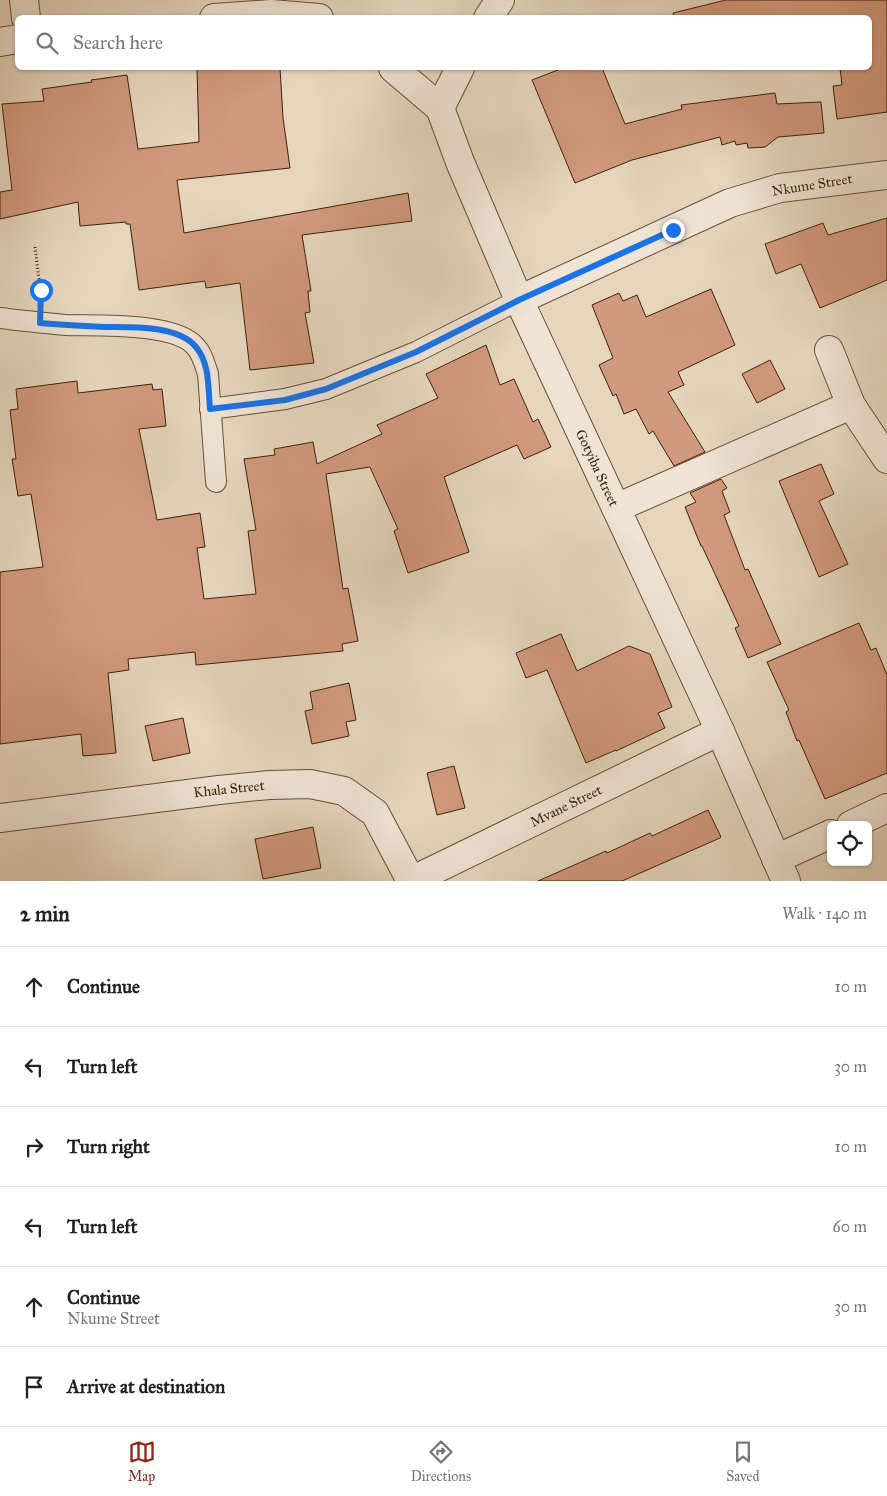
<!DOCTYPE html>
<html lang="en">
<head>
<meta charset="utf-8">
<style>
	body { margin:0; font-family:"IM FELL Great Primer",serif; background:#f6f6f6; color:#222 }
	.controls { position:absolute; right:15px; bottom:15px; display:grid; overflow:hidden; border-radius:8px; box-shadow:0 1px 4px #0004 }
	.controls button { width:45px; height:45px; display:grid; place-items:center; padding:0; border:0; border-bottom:1px solid #e0e0e0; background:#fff; color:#222; font:25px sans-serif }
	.stop { position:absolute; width:15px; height:15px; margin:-11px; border:4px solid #1a73e8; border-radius:50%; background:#fff }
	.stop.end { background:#1a73e8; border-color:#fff; box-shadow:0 1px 5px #0008 }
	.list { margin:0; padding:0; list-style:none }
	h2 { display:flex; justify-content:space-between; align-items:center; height:65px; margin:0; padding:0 20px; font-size:21px }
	h2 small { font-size:16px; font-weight:400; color:#767676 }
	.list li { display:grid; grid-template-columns:32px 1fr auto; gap:15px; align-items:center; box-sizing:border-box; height:80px; padding:0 20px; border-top:1px solid #e0e0e0 }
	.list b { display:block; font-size:19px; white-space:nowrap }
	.list p { margin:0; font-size:16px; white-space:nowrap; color:#767676 }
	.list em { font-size:16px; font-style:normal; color:#767676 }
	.icon { flex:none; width:28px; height:28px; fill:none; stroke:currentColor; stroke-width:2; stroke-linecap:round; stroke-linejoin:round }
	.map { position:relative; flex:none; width:887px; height:881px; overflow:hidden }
	.search { position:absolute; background:#fff; box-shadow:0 1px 4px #0004; left:15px; right:15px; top:15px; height:55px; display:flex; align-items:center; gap:12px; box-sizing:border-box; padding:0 18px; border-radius:8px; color:#767676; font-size:19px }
	.sheet { height:545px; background:#fff }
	nav { display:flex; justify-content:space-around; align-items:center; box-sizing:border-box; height:70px; border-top:1px solid #e0e0e0; background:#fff; font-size:14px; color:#767676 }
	nav a { display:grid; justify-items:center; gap:2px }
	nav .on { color:#8f2418 }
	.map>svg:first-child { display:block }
	.building { fill:#d1997d; stroke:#3f2207 }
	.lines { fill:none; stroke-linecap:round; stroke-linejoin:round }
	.lane-casing { stroke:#694f35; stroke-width:22 }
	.street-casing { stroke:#694f35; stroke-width:30 }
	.path { stroke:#3f2207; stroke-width:3; stroke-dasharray:1 2.5; stroke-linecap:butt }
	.lane { stroke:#efe4d5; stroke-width:20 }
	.street { stroke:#efe4d5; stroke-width:28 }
	.route { stroke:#1a73e8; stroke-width:6 }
	.labels { text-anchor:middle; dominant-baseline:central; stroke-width:5; stroke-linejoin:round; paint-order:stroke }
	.street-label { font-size:14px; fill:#3f2207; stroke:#efe4d5 }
</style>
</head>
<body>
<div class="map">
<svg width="887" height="881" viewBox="0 0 887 881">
	<rect width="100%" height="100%" fill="#e6d6be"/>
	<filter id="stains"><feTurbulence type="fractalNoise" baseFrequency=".004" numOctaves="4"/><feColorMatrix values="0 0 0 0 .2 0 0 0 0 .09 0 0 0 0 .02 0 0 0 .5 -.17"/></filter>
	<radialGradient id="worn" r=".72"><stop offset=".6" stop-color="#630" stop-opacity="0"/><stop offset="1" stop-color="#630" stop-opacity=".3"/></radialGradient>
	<g class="building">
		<polygon points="726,0 887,0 887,112 837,119 833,86 842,85 840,68 870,68 870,18 674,18 673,13"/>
		<polygon points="197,68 280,68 283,118 290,168 177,180 184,233 408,193 412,221 302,235 311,291 308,291 310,312 305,313 314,363 250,370 240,283 206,288 205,281 139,290 130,224 126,224 126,222 80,226 78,202 0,219 0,192 12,190 2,104 44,101 42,89 92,82 91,80 127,75 138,149 199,142"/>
		<polygon points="563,68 602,68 625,124 682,109 681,105 775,93 777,104 821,102 824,133 778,137 765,147 748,148 747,143 736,145 735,141 722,145 720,137 632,160 575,183 532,80"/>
		<polygon points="887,218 887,280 820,308 801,264 776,274 765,244 823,223 828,235"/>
		<polygon points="711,289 735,345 678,372 684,385 668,392 705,452 674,466 653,431 649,434 636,409 624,414 616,394 613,396 599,365 613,358 592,305 619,293 623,301 637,295 646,317"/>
		<polygon points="486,345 500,385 514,379 533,422 538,419 551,447 524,459 517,445 444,477 469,552 408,573 394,531 398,529 370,467 326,474 343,589 348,588 358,641 342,644 343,651 196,665 195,652 128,659 129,670 108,673 116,753 83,756 81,734 0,744 0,572 43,567 31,494 18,496 12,459 16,459 10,410 18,409 16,389 77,381 78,393 152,384 153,390 162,389 166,426 139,429 157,520 200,513 205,547 197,548 204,599 256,594 248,531 256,530 244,459 275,455 274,449 313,442 317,464 382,434 377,425 438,398 426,374"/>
		<polygon points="770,360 785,389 757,403 742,374"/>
		<polygon points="821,464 834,494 819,501 848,564 819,577 779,481"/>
		<polygon points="721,479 727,488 722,491 730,512 724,515 745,570 748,569 781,644 748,658 735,628 739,626 702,546 701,546 685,507 696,502 690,493"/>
		<polygon points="859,623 871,650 876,648 887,675 887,773 825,799 799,740 797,741 786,712 789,710 767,662"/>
		<polygon points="561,634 577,671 629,646 650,654 672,707 658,713 665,728 616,751 616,750 586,763 547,670 526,678 516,653"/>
		<polygon points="349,683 356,720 346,722 349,736 312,744 305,711 313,709 310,692"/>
		<polygon points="183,718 190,753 153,761 145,726"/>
		<polygon points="454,766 465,808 437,815 427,773"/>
		<polygon points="708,810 721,837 720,838 622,881 538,881 606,851 607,853 650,833 652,836"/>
		<polygon points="313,827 321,868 263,879 255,839"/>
	</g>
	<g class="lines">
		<g class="lane-casing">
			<g id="lane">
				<path d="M0,318C22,321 43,323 65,325C96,326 174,322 195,346C202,353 205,365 208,374L216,482"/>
				<polyline points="210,409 285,399 326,389 416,352 519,300"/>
			</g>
		</g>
		<g class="street-casing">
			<g id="street">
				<polyline points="24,0 26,18"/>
				<polyline points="214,18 271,14 319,18"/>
				<polyline points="488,18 500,0"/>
				<polyline points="0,42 18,39"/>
				<polyline points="393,68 440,108 460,162 519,300 720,731 786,881"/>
				<polyline points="440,108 460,68"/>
				<polyline points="519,300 730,203 780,188 887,175"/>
				<polyline points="829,350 851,405 887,459"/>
				<polyline points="616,508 851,405"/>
				<polyline points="0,818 219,790 269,785 310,784 344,791 375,813 411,881"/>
				<polyline points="851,825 887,808"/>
				<polyline points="776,859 831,834"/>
				<polyline points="411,881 720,731"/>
			</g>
		</g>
		<polyline class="path" points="35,247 41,296"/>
		<use href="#lane" class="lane"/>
		<use href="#street" class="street"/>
	</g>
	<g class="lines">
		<path class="route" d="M41,290L40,323C62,325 83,326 105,327C130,327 178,325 196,347C210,364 208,388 210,409L285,400L326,389L416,352L519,300L673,230"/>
	</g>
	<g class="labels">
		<g class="street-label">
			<text transform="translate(812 185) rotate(-9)">Nkume Street</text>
			<text transform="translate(597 468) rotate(65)">Gotyiba Street</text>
			<text transform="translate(229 789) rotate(-6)">Khala Street</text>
			<text transform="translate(566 806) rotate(-26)">Mvane Street</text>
		</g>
	</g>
	<rect width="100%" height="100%" filter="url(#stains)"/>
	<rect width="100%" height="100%" fill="url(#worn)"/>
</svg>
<div class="controls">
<button><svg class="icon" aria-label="locate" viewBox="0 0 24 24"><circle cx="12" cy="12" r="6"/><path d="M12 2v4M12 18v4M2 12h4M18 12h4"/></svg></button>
</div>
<div class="stop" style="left:41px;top:290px"></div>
<div class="stop end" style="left:673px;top:230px"></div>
<div class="search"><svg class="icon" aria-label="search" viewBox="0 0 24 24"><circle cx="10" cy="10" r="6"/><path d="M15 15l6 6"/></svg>Search here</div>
</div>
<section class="sheet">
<h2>2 min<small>Walk · 140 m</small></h2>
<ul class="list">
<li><svg class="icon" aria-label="ahead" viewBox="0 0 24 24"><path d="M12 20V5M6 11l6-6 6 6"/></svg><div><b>Continue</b></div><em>10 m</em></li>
<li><svg class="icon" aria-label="left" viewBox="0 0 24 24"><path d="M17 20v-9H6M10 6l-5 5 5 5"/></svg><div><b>Turn left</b></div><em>30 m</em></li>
<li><svg class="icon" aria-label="right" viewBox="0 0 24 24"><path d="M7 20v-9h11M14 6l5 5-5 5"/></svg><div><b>Turn right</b></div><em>10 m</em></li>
<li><svg class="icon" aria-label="left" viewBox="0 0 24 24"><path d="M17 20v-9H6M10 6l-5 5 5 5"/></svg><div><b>Turn left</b></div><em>60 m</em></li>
<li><svg class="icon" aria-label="ahead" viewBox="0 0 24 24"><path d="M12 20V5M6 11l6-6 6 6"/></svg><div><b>Continue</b><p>Nkume Street</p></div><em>30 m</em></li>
<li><svg class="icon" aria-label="arrive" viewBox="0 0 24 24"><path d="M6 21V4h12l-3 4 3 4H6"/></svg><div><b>Arrive at destination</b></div></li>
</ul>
</section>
<nav>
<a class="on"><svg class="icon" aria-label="map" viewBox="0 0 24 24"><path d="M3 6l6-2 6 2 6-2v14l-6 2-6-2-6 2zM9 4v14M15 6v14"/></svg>Map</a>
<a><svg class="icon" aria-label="directions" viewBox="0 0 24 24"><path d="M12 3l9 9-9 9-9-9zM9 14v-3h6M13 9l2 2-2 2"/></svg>Directions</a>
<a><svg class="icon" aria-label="saved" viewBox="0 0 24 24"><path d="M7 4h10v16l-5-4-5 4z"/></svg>Saved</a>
</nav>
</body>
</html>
